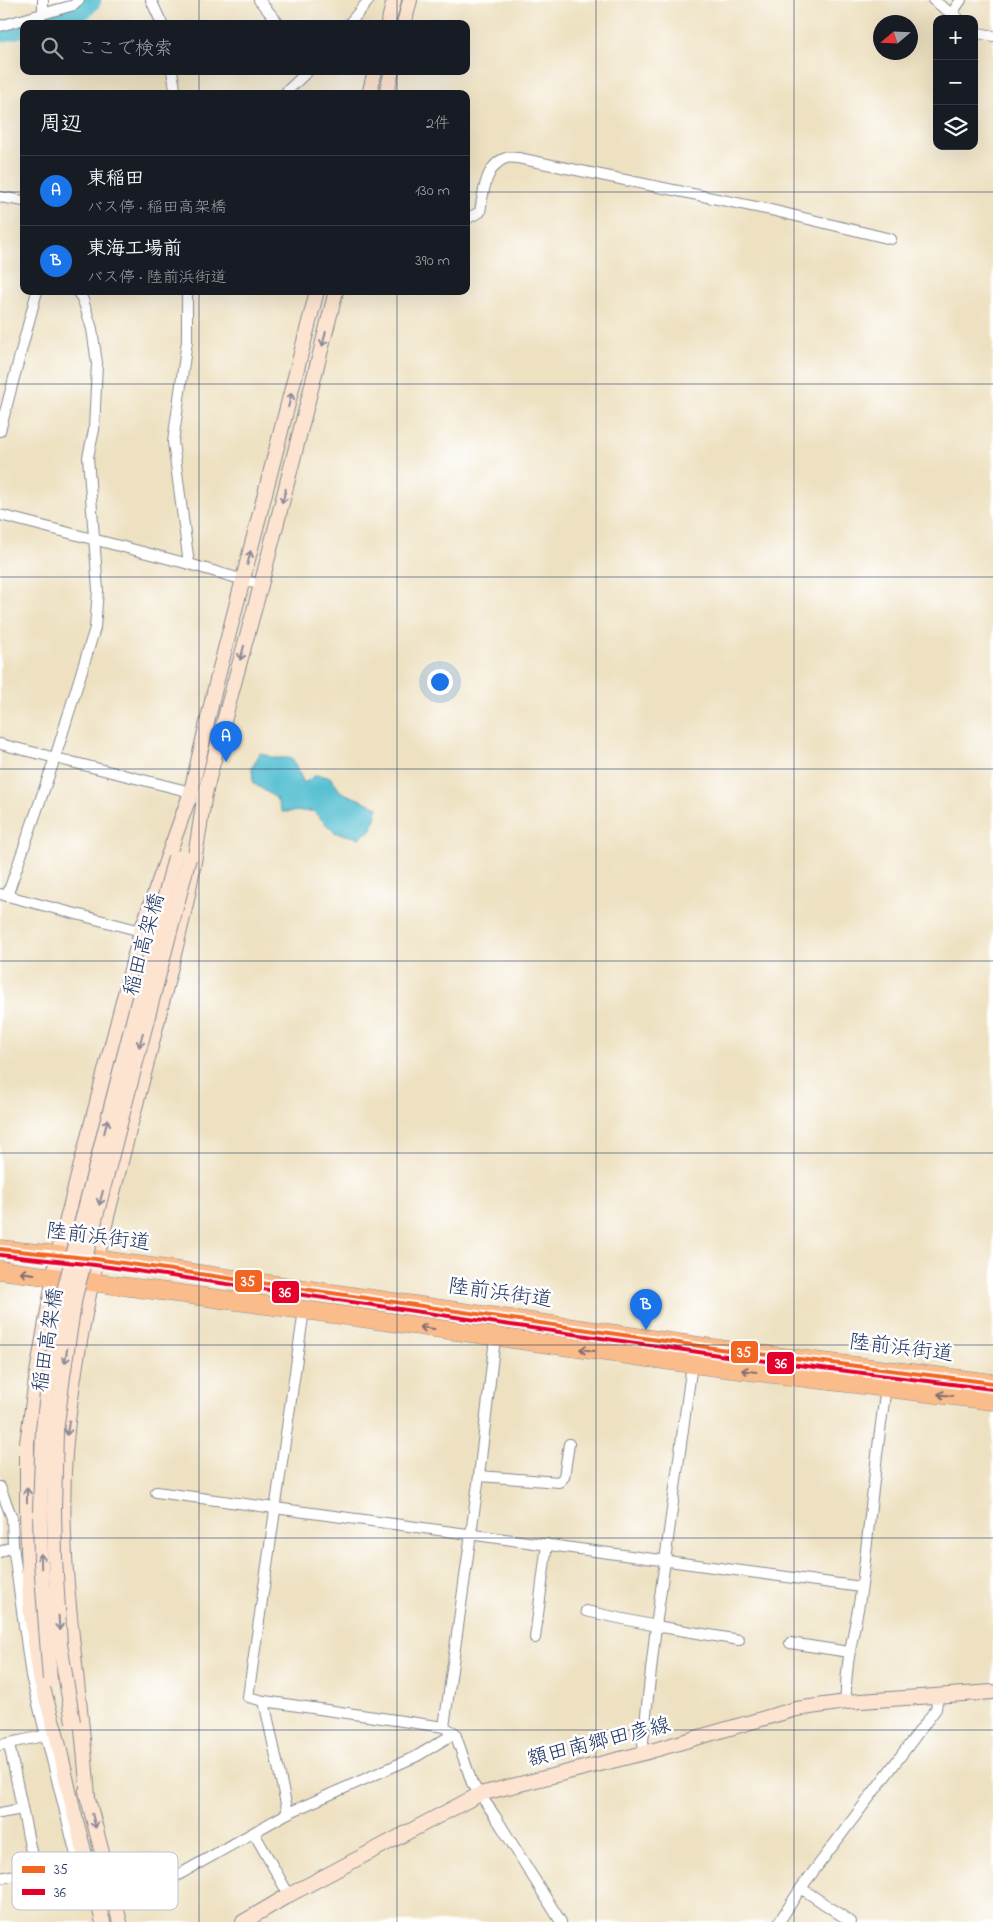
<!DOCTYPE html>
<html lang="ja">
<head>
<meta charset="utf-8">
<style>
	body { margin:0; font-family:"Indie Flower","Klee One",sans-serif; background:#242831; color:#f1f3f6 }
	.controls { position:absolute; right:15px; top:15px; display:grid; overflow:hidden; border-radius:10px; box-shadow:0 5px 20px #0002 }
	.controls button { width:45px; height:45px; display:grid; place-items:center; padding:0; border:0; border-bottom:1px solid #363941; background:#171b24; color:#f1f3f6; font:25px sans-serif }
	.compass { position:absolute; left:873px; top:15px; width:45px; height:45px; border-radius:50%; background:#171b24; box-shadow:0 5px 20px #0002; rotate:251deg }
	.you { position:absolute; left:439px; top:681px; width:18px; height:18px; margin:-12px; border:4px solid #fff; border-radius:50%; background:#1a73e8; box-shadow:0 0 0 8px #1a73e833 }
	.badge { display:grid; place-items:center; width:32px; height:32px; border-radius:50%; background:#1a73e8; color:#fff; font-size:16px; font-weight:700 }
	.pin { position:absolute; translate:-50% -41px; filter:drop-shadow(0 1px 2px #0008) }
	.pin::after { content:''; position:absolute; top:26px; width:18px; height:15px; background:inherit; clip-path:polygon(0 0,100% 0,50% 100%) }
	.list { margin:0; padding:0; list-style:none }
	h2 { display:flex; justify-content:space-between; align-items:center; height:65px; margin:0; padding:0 20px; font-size:21px }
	h2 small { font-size:16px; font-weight:400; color:#9ea1a6 }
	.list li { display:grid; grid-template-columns:32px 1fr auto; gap:15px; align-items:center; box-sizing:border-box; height:70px; padding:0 20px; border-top:1px solid #363941 }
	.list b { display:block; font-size:19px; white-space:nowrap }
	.list p { margin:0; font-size:16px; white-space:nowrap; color:#9ea1a6 }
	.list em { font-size:16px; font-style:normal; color:#9ea1a6 }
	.icon { flex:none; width:28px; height:28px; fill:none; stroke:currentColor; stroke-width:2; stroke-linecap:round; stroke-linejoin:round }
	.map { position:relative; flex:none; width:993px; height:1922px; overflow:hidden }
	.search { position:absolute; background:#171b24; box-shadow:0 5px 20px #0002; left:20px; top:20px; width:450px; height:55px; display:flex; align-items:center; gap:12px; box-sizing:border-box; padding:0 18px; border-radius:10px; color:#9ea1a6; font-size:19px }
	.panel { position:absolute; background:#171b24; box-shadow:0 5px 20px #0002; left:20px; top:90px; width:450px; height:205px; border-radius:10px }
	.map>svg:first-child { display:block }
	.water { fill:#56c0d2; stroke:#387898 }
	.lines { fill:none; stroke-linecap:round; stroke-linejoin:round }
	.river { stroke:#56c0d2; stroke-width:21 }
	.street-casing { stroke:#848890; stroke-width:12 }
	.secondary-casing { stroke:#848890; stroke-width:16 }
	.highway-casing { stroke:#848890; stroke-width:19 }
	.street { stroke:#fff; stroke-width:10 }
	.secondary { stroke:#fde4d1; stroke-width:14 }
	.highway { stroke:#fabc8b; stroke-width:18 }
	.secondary-bridge-casing { stroke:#848890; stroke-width:16; stroke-linecap:butt }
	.secondary-bridge { stroke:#fde4d1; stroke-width:14 }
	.bus-1-casing { stroke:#fff; stroke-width:8 }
	.bus-2-casing { stroke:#fff; stroke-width:8 }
	.bus-1 { stroke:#f26522; stroke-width:4 }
	.bus-2 { stroke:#e4002b; stroke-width:4 }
	.oneway { stroke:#8c8a98 }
	.oneway2 { stroke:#7f6e72 }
	.grid { fill:none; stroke:#1b2f5e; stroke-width:1; stroke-opacity:0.55 }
	.labels { text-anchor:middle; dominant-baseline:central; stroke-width:5; stroke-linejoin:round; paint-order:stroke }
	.street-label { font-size:21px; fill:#1b2f5e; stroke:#fff }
	.key { fill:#fff; stroke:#bbc1cf; stroke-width:1 }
	.key-label { font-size:14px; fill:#1b2f5e }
	.line-badge { stroke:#fff; stroke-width:2 }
	.badge-label { font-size:14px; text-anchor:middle; font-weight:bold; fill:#fff }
</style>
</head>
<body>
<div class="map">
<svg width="993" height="1922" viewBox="0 0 993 1922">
	<rect width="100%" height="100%" fill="#fff"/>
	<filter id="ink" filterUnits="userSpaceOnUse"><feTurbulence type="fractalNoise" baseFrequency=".02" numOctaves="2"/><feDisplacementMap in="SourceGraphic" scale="10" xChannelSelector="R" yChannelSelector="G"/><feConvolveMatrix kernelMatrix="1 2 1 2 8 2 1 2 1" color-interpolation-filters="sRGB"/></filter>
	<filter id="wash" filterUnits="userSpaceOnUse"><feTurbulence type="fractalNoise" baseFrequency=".0096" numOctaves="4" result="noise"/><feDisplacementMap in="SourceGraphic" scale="20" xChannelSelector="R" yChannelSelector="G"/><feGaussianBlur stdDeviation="1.12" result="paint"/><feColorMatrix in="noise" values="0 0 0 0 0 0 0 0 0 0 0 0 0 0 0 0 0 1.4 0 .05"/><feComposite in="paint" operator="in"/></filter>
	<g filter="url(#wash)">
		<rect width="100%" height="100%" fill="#eee1c1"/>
		<polygon class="water" points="260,753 274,758 292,758 304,783 316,775 330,777 341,792 378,807 372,829 359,838 334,832 313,811 282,812 276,798 253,783 252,768"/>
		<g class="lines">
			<g class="river">
				<polyline points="34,24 83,9 91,0"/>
				<polyline points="0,32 24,26"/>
			</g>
		</g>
	</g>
	<g filter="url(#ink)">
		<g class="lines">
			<g class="street-casing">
				<g id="street">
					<polyline points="43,0 43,14"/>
					<polyline points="151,0 162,24"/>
					<polyline points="259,0 279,24"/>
					<polyline points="933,0 959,19"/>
					<polyline points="952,13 961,0"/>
					<polyline points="349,24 369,0"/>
					<polyline points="0,26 74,5 79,0"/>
					<polyline points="974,32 993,36"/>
					<polyline points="172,71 176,94"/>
					<polyline points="284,94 308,71"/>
					<polyline points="0,197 24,201"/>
					<path d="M466,219L480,212C483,194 485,165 506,158C509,157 515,158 518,158L771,210L891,239"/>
					<polyline points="187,291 187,341 173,442 189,564"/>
					<polyline points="0,431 37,291"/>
					<polyline points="0,515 189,564 261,585"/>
					<polyline points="0,744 191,792"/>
					<polyline points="0,894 141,931"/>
					<polyline points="7,896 55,758 95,628 98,590 88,457 94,430 97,363 92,329 83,300 77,291"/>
					<polyline points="495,1338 479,1476 444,1727 455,1733 472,1783 495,1816 561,1922"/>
					<polyline points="479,1476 559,1482 564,1477 569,1444"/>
					<polyline points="0,1487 12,1518 13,1546 31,1676 78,1863"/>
					<polyline points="156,1492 861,1587"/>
					<polyline points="0,1552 13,1546"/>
					<polyline points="586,1611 656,1626 739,1640"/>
					<polyline points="535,1638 547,1544"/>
					<polyline points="790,1643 849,1652"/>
					<polyline points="264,1701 248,1697 304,1310"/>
					<path d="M846,1702C844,1662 857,1624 862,1585C870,1519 876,1454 886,1388"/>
					<polyline points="9,1744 35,1871"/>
					<polyline points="0,1745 53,1734"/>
					<polyline points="644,1753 643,1741 656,1626 692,1364"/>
					<polyline points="0,1813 22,1809"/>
					<polyline points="288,1813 264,1701 444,1727"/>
					<polyline points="254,1833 289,1895"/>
					<polyline points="0,1878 84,1862"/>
					<polyline points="801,1888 851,1922"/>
					<polyline points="114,1899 173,1878 288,1813 417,1756 455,1733"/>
					<polyline points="779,1922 801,1888 936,1709 938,1695"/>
				</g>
			</g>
			<g class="secondary-casing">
				<g id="secondary">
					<polyline points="388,24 394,0"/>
					<polyline points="404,24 410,0"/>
					<polyline points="369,94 375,71"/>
					<polyline points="386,94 392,71"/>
					<polyline points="189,800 216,684 317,291"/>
					<polyline points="203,801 233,687 261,585 336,291"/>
					<polyline points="86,1791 120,1922"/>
					<path d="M88,1799C81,1680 55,1561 66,1441C79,1304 119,1172 153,1039C164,994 176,949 186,904C194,867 199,830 205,793"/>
					<polyline points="103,1922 74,1813 56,1733 40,1678 30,1607 27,1516 27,1443 37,1373 58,1254 141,931 191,792"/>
					<polyline points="243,1922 289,1895 480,1794 644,1753 796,1709 846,1702 993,1692"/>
				</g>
			</g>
			<g class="highway-casing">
				<g id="highway">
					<polyline points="0,1249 96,1259 727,1350 993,1383"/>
					<polyline points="0,1270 304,1310 692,1364 993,1401"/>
				</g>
			</g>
			<use href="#street" class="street"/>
			<use href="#secondary" class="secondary"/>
			<use href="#highway" class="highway"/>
			<g class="secondary-bridge-casing">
				<g id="secondary-bridge">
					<polyline points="50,1680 41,1562 40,1510 43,1430 48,1385 63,1295 175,857"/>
					<polyline points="73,1722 60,1644 55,1558 54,1509 56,1432 63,1376 75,1297 189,858"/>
				</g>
			</g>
			<use href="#secondary-bridge" class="secondary-bridge"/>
			<g class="bus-1-casing">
				<polyline id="bus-1" points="0,1249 96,1259 727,1350 993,1383"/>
			</g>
			<g class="bus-2-casing">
				<polyline id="bus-2" points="0,1255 95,1265 726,1356 992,1389"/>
			</g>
			<use href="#bus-1" class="bus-1"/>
			<use href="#bus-2" class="bus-2"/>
		</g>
		<defs><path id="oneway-shaft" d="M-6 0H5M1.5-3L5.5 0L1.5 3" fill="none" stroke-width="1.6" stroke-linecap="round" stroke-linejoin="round" transform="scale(1.25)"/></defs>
		<g class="oneway">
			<use href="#oneway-shaft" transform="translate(324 339) rotate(104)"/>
			<use href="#oneway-shaft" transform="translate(290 400) rotate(-76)"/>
			<use href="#oneway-shaft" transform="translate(284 496) rotate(104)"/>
			<use href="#oneway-shaft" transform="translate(249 558) rotate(-76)"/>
			<use href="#oneway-shaft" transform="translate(242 653) rotate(106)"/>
			<use href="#oneway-shaft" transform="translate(141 1040) rotate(105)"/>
			<use href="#oneway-shaft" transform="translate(106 1126) rotate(-76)"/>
			<use href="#oneway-shaft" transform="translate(101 1198) rotate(105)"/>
			<use href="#oneway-shaft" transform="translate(66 1356) rotate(99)"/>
			<use href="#oneway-shaft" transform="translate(68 1428) rotate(98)"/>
			<use href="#oneway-shaft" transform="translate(27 1495) rotate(-90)"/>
			<use href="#oneway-shaft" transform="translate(41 1561) rotate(-92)"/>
			<use href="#oneway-shaft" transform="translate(59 1623) rotate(87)"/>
			<use href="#oneway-shaft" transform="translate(94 1821) rotate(76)"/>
		</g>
		<g class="oneway2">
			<use href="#oneway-shaft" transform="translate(27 1273) rotate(-173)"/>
			<use href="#oneway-shaft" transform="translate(427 1328) rotate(-172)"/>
			<use href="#oneway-shaft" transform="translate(587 1350) rotate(-172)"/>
			<use href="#oneway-shaft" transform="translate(749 1371) rotate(-173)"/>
			<use href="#oneway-shaft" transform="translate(945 1395) rotate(-173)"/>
		</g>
	</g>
	<path class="grid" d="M199,0V24M397,0V24M596,0V1922M794,0V1922M199,71V94M397,71V94M0,192H24M466,192H993M199,291V1922M397,291V1922M0,384H993M0,577H993M0,769H993M0,961H993M0,1153H993M0,1345H993M0,1538H993M0,1730H993"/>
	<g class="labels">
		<g class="street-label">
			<text transform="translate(145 945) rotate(-75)">稲田高架橋</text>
			<text transform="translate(98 1238) rotate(7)">陸前浜街道</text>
			<text transform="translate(500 1294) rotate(8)">陸前浜街道</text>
			<text transform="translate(49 1340) rotate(-81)">稲田高架橋</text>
			<text transform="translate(901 1349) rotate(7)">陸前浜街道</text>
			<text transform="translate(599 1743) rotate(-14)">額田南郷田彦線</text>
		</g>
	</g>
	<rect x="12" y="1852" width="166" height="58" rx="8" class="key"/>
	<rect x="22" y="1866" width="23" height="7" fill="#f26522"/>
	<rect x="22" y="1889" width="23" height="6" fill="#e4002b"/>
	<g class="key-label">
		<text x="54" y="1874">35</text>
		<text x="54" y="1897">36</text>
	</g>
	<g class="line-badge">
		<rect x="234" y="1269" width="29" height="24" rx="5" fill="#f26522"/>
		<rect x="271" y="1280" width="29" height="24" rx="5" fill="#e4002b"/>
		<rect x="730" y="1340" width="29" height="24" rx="5" fill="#f26522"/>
		<rect x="766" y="1351" width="29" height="24" rx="5" fill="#e4002b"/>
	</g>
	<g class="badge-label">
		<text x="248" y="1286">35</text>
		<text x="285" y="1297">36</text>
		<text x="744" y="1357">35</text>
		<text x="781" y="1368">36</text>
	</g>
</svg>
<div class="controls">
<button>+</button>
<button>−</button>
<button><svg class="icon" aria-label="layers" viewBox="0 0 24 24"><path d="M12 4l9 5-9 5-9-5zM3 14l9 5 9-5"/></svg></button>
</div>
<svg class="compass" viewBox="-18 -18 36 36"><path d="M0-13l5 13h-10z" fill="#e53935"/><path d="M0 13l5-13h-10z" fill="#9ea1a6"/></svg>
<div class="you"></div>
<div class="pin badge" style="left:226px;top:762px">A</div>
<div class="pin badge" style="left:646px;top:1330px">B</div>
<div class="search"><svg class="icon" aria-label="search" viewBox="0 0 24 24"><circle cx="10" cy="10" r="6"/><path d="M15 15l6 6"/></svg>ここで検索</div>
<section class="panel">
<h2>周辺<small>2件</small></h2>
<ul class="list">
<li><span class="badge">A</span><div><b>東稲田</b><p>バス停 · 稲田高架橋</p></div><em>130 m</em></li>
<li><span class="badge">B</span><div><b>東海工場前</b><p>バス停 · 陸前浜街道</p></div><em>390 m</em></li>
</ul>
</section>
</div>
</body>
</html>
